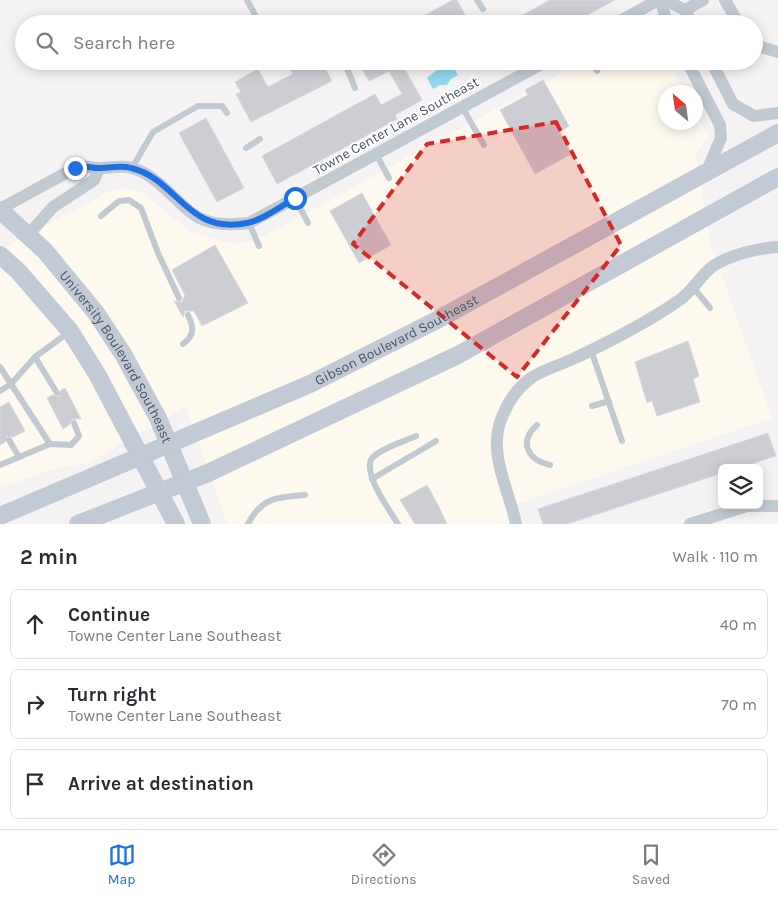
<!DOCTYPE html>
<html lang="en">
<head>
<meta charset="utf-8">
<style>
	body { margin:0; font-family:Karla,sans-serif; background:#f2f2f3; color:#2b2b33 }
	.controls { position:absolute; right:15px; bottom:15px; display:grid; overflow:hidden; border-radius:8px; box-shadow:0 2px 12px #0003 }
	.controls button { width:45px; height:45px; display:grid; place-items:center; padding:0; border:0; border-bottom:1px solid #e1e1e2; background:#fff; color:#2b2b33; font:25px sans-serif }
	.compass { position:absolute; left:658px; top:85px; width:45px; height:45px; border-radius:50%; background:#fff; box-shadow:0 2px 12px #0003; rotate:331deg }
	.stop { position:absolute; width:15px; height:15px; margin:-11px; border:4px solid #1e70e3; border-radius:50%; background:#fff }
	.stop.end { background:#1e70e3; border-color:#fff; box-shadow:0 1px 5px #0008 }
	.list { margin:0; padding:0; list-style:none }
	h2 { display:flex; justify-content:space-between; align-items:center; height:65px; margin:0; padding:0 20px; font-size:21px }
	h2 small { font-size:16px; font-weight:400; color:#7c7c81 }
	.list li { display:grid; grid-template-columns:32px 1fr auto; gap:15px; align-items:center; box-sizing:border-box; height:70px; margin:0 10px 10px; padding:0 10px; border:1px solid #e1e1e2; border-radius:8px }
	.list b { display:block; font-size:19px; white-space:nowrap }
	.list p { margin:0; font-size:16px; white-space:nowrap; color:#7c7c81 }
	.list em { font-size:16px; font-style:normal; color:#7c7c81 }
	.icon { flex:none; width:28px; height:28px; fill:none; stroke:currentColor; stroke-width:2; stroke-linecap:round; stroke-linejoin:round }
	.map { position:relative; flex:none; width:778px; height:524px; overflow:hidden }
	.search { position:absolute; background:#fff; box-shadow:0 2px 12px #0003; left:15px; right:15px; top:15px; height:55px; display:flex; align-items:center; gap:12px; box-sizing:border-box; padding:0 18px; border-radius:28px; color:#7c7c81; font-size:19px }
	.sheet { height:305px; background:#fff }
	nav { display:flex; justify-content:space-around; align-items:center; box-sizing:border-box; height:70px; border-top:1px solid #e1e1e2; background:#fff; font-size:14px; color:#7c7c81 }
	nav a { display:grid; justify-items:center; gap:2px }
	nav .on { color:#1e70e3 }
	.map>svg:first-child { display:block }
	.commercial { fill:#fdf9ee }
	.water { fill:#91d7ec }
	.building { fill:#ccced4; stroke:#d6d8dd }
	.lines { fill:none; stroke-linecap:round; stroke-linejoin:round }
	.lane { stroke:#c1c9d1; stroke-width:6 }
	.street { stroke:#c1c9d1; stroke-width:12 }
	.secondary { stroke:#c1cad5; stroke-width:18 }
	.route { stroke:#1e70e3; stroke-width:6 }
	.marked { fill:#d62828; fill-opacity:0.2; stroke:#d62828; stroke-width:4; stroke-dasharray:10 6; stroke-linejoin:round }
	.labels { text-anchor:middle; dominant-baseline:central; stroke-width:4; stroke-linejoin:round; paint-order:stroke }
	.street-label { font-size:14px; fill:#4a5560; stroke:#fff }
</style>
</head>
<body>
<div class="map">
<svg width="778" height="524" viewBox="0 0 778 524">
	<rect width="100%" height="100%" fill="#f4f2f2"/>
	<polygon class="commercial" points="583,61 669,61 685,92 666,92 666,122 696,122 696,112 708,137 696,154 710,242 772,418 511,506 518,524 227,524 186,407 88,463 53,469 0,488 0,250 112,190 127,188 144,194 189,231 234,244 248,242 268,234"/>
	<polygon class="water" points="452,65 458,75 451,79 447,85 440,85 433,89 427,78 438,69"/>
	<g class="building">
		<polygon points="453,0 457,0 470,24 409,24"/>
		<polygon points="550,0 615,0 571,24 507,24"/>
		<polygon points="286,61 321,61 332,81 251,122 236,94 241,92 235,82 258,69 268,87 293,74"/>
		<polygon points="358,61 406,61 402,64 422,100 395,115 397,119 277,184 262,156 375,94 381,105 402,94 389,71 369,81"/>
		<polygon points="543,80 569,126 559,132 571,154 535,174 500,110 528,95 525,90"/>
		<polygon points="206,118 244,188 217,202 179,133"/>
		<polygon points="362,193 391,245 359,263 330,211"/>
		<polygon points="215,245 248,303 202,326 194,311 185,311 183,317 174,301 182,302 185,295 172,270"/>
		<polygon points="688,341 699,376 693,379 700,402 657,416 652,401 647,403 635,362"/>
		<polygon points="65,388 81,419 72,419 69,425 63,429 47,398 52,395 59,397 61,390"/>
		<polygon points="9,402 25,431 13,437 7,436 5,442 0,445 0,407"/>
		<polygon points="768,433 776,456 738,468 722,468 722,473 567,524 543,524 538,509"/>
		<polygon points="427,485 439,507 447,524 415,524 400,500"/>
	</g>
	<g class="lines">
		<g class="lane">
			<polyline points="247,0 260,24"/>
			<polyline points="477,0 483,9"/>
			<polyline points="344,61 355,88"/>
			<polyline points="591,61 597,71"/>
			<polyline points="462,107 484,145"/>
			<polyline points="246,148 260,139"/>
			<polyline points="376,154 389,178"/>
			<polyline points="132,168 153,132 198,106 222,106 227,113"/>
			<polyline points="295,198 308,223"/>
			<polyline points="101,216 119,201 129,200 141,208 158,253 179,298"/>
			<polyline points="249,223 259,246"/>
			<polyline points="693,287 710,308"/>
			<path d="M183,344C195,335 194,327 188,315"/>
			<polyline points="591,350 622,441"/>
			<polyline points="35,357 57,393"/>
			<polyline points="0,367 11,384 35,357 69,332"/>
			<polyline points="0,391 11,384 50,444 0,465"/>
			<polyline points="592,406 609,401"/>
			<path d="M537,425C518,442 528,460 550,465"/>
			<polyline points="9,440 19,457"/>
			<polyline points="50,444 71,445 79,436 74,423"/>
			<polyline points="372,479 436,441"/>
			<path d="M248,524C262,497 278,497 305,495"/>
			<path d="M398,524C390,511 360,470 373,457C384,447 403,442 416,436"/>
		</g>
		<g class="street">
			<polyline points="661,0 667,24"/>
			<polyline points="665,0 685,10"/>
			<polyline points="725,0 739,24"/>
			<polyline points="685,10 703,0"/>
			<polyline points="685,10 692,24"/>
			<polyline points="615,24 658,0"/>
			<polyline points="754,45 778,52"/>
			<polyline points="687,61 720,125 721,138 706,173"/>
			<polyline points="711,61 733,104 754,116 778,113"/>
			<path d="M0,209L75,168C90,164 90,169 101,168C111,168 121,165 132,168C157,175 173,199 193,214C209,226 231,225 249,223L547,61"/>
			<polyline points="28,235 53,207 94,180 99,169"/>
			<path d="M516,524C509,489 487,453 502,417C508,402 517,388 531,378C544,369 561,365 575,358C609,342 648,322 678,301C692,292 700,276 713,266C730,255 758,248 778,247"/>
			<polyline points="690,524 747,506 778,506"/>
		</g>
		<g class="secondary">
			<path id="s1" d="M0,210L45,251L96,313L123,354L158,418L202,524"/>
			<polyline points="0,255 18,271 70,331 97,374 176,524"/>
			<path id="s2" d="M0,516L310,384L435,321L778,133"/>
			<polyline points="78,524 208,473 458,355 778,177"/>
		</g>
	</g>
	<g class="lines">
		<path class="route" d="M75,168C88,164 90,169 101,168C111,168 121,165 131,168C178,179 186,235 247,223C263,220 281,206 295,198"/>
	</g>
	<path class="marked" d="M556,122L621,245L517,377L353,244L427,144Z"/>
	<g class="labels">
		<g class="street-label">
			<text transform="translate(396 126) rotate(-29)">Towne Center Lane Southeast</text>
			<text stroke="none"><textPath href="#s2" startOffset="434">Gibson Boulevard Southeast</textPath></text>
			<text stroke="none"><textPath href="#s1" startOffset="189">University Boulevard Southeast</textPath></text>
		</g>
	</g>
</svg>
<div class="controls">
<button><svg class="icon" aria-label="layers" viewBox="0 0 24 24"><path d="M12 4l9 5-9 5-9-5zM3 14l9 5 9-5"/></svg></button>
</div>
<svg class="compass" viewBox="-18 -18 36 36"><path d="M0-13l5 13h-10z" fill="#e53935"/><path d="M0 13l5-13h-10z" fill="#7c7c81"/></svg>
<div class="stop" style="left:295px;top:198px"></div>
<div class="stop end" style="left:75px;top:168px"></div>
<div class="search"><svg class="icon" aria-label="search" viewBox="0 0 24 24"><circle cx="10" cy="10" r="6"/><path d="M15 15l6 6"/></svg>Search here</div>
</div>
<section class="sheet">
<h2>2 min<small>Walk · 110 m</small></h2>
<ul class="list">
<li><svg class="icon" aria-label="ahead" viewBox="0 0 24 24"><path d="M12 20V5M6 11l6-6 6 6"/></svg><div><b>Continue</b><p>Towne Center Lane Southeast</p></div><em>40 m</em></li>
<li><svg class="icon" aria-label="right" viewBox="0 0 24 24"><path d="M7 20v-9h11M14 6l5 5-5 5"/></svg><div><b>Turn right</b><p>Towne Center Lane Southeast</p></div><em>70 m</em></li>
<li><svg class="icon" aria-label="arrive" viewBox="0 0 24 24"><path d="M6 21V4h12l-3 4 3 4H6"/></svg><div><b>Arrive at destination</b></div></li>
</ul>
</section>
<nav>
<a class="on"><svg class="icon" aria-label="map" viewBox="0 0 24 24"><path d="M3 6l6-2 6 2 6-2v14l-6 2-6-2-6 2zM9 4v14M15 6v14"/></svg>Map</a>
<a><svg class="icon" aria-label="directions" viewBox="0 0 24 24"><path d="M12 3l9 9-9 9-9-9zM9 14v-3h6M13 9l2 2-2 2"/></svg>Directions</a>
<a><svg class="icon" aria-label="saved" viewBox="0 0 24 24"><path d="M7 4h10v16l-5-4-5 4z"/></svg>Saved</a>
</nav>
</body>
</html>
